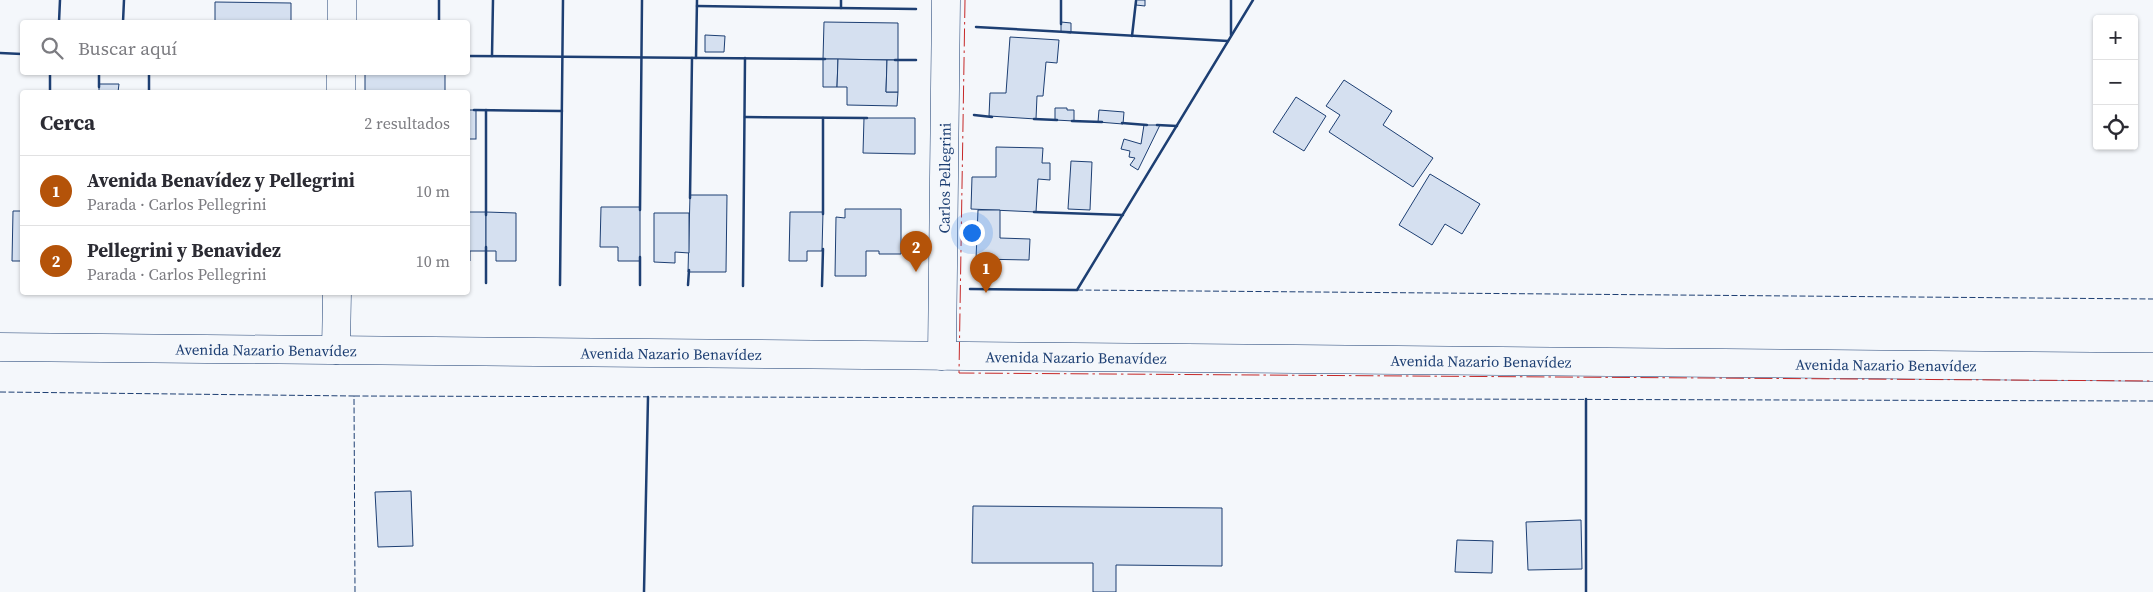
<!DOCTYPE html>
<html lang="es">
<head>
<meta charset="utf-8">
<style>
	body { margin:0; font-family:"Source Serif 4",serif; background:#f7f7f7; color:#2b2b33 }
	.controls { position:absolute; right:15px; top:15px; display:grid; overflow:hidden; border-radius:5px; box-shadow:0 1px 4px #0004 }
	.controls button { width:45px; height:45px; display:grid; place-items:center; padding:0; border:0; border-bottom:1px solid #e1e1e2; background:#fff; color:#2b2b33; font:25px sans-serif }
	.you { position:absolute; left:971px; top:232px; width:18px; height:18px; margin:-12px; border:4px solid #fff; border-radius:50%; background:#1a73e8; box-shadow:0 0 0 8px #1a73e833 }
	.badge { display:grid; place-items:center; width:32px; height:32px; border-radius:50%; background:#b45309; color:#fff; font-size:16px; font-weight:700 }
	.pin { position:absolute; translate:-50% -41px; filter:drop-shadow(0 1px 2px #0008) }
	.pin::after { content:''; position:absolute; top:26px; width:18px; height:15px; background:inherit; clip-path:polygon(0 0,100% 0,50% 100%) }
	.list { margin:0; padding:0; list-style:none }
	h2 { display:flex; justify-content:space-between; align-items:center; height:65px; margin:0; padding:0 20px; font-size:21px }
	h2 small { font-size:16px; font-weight:400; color:#7c7c81 }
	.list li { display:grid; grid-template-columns:32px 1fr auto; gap:15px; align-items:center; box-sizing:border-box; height:70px; padding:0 20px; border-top:1px solid #e1e1e2 }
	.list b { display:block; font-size:19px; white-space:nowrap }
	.list p { margin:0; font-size:16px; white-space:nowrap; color:#7c7c81 }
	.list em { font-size:16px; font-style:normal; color:#7c7c81 }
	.icon { flex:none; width:28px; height:28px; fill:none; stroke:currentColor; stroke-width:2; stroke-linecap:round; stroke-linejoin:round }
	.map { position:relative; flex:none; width:2153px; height:592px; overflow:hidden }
	.search { position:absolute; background:#fff; box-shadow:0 1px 4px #0004; left:20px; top:20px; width:450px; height:55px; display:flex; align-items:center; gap:12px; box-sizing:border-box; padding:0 18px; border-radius:5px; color:#7c7c81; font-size:19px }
	.panel { position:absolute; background:#fff; box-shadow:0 1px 4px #0004; left:20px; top:90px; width:450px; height:205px; border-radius:5px }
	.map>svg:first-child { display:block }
	.building { fill:#d5e0f0; stroke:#1d3f73 }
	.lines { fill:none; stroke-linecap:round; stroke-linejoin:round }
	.street-casing { stroke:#1d3f73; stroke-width:29 }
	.primary-casing { stroke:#1d3f73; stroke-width:29 }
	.street { stroke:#f4f7fb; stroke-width:28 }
	.primary { stroke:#f4f7fb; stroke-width:28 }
	.fence { stroke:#1d3f73; stroke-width:1; stroke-dasharray:6 2.5; stroke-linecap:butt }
	.wall { stroke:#1d3f73; stroke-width:2.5 }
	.power { stroke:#c62828; stroke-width:1; stroke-dasharray:18 4 2.5 4; stroke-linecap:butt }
	.labels { text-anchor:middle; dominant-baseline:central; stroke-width:4; stroke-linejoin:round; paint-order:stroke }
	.street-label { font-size:15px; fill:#1d3f73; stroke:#f4f7fb }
</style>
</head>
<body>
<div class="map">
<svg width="2153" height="592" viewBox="0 0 2153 592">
	<rect width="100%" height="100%" fill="#f4f7fb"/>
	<g class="building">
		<polygon points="1136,0 1145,0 1145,6 1136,5"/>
		<polygon points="215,2 291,3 291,22 215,22"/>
		<polygon points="824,22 898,23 898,60 823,59"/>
		<polygon points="1061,22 1071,23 1071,33 1061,32"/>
		<polygon points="705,35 725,36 724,52 705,52"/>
		<polygon points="1010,37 1059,40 1057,63 1046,62 1043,96 1037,96 1036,119 989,116 990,93 1006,93"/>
		<polygon points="823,59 838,59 837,87 823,87"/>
		<polygon points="838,59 887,60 886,92 898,92 897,106 847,105 847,87 837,87"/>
		<polygon points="887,60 898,60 898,92 886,92"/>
		<rect x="365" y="72" width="80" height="20"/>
		<polygon points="1344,80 1392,111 1383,125 1433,158 1413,187 1329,132 1340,115 1326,106"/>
		<polygon points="99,84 119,84 118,92 99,92"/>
		<polygon points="1296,97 1326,116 1304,151 1273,132"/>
		<polygon points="1055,108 1067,108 1067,110 1074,110 1074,121 1055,120"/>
		<rect x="468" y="110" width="8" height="29"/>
		<polygon points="1099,110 1124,112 1123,124 1098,122"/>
		<polygon points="864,118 915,118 915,154 863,153"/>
		<polygon points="1144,125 1160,125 1138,170 1130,165 1135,158 1129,157 1130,151 1121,149 1124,139 1141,144"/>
		<polygon points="996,147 1043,148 1042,163 1050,163 1050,180 1038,179 1036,212 971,209 972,177 996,177"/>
		<polygon points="1071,161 1092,162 1090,210 1068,209"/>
		<polygon points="1430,174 1480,204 1462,234 1445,224 1432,245 1399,225"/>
		<polygon points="690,195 727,195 726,272 688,272"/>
		<polygon points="601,207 640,207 640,261 618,261 618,247 600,247"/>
		<polygon points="845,209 901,209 901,254 879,254 879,251 866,251 866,276 835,276 836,217 845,218"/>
		<polygon points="978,210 1000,210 1000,238 1030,239 1029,260 976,259"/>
		<polygon points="13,211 22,211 22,261 12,261"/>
		<polygon points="468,212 486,212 486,251 470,251 470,261 468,261"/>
		<polygon points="486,212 516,213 516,261 496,261 496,251 486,251"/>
		<polygon points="790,212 823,212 822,251 807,251 807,261 789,261"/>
		<polygon points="654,213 689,213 689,253 675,252 675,263 654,262"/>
		<polygon points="411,491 413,546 378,547 375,492"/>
		<polygon points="973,506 1222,508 1222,566 1116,565 1116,592 1093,592 1093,563 972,563"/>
		<polygon points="1581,520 1582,569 1528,570 1526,522"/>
		<polygon points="1457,540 1493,541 1492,573 1455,572"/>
	</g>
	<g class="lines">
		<g class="street-casing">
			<g id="street">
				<polyline points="342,22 342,0"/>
				<polyline points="341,92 341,72"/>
				<polyline points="336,350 337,292"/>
				<path id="s1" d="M942,356L946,0"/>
			</g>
		</g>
		<g class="primary-casing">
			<g id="primary">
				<path id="s2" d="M0,347L2153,367"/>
			</g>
		</g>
		<use href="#street" class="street"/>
		<use href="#primary" class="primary"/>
		<g class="fence">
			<polyline points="1077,290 2153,299"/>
			<polyline points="0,392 354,396 355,592"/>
			<polyline points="354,396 2153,401"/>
		</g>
		<g class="wall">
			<polyline points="697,6 916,9"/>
			<polyline points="841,8 841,0"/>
			<polyline points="59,22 60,0"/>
			<polyline points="123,22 124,0"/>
			<polyline points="439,22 439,0"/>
			<polyline points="1061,24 1061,0"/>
			<polyline points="976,27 1228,41"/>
			<polyline points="1231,35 1231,0"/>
			<polyline points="1132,36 1136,1"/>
			<polyline points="0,53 22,54"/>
			<polyline points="468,56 825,59"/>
			<polyline points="492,56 493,0"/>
			<polyline points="696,58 697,0"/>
			<polyline points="895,60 916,60"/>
			<polyline points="99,87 99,72"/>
			<polyline points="50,92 50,72"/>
			<polyline points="149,92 149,72"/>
			<polyline points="474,110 562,111"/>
			<polyline points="974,115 992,117"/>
			<polyline points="745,117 867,118"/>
			<polyline points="1034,119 1057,120"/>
			<polyline points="1072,121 1102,122"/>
			<polyline points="1122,123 1147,125"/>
			<polyline points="1157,125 1177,126"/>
			<polyline points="690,198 692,58"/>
			<polyline points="640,210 642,0"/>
			<polyline points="1034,212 1123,215"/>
			<polyline points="823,214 823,118"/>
			<polyline points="486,215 486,110"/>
			<polyline points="486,283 486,247"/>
			<polyline points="560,285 563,0"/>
			<polyline points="640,285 640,257"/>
			<polyline points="688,285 689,270"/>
			<polyline points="743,286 745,58"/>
			<polyline points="822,286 823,249"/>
			<polyline points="970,289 1077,290 1253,0"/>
			<polyline points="1586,399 1586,592"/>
			<polyline points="644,592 648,397"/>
		</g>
		<polyline class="power" points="965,0 959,373 2153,381"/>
	</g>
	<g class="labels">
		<g class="street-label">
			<text stroke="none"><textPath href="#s1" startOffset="178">Carlos Pellegrini</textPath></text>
			<text stroke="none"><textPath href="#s2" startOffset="266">Avenida Nazario Benavídez</textPath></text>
			<text stroke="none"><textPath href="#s2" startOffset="671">Avenida Nazario Benavídez</textPath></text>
			<text stroke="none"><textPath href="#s2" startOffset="1076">Avenida Nazario Benavídez</textPath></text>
			<text stroke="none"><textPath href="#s2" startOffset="1481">Avenida Nazario Benavídez</textPath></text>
			<text stroke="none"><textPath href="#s2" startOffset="1886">Avenida Nazario Benavídez</textPath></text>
		</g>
	</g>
</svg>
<div class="controls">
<button>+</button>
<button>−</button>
<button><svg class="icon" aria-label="locate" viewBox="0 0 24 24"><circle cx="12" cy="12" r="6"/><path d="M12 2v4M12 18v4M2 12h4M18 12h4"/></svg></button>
</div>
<div class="you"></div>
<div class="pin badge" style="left:986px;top:293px">1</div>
<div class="pin badge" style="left:916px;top:272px">2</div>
<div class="search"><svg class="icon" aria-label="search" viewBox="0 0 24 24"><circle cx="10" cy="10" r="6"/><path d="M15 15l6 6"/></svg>Buscar aquí</div>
<section class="panel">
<h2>Cerca<small>2 resultados</small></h2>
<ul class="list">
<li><span class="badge">1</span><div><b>Avenida Benavídez y Pellegrini</b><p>Parada · Carlos Pellegrini</p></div><em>10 m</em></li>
<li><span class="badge">2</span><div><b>Pellegrini y Benavidez</b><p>Parada · Carlos Pellegrini</p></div><em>10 m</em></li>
</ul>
</section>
</div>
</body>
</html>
